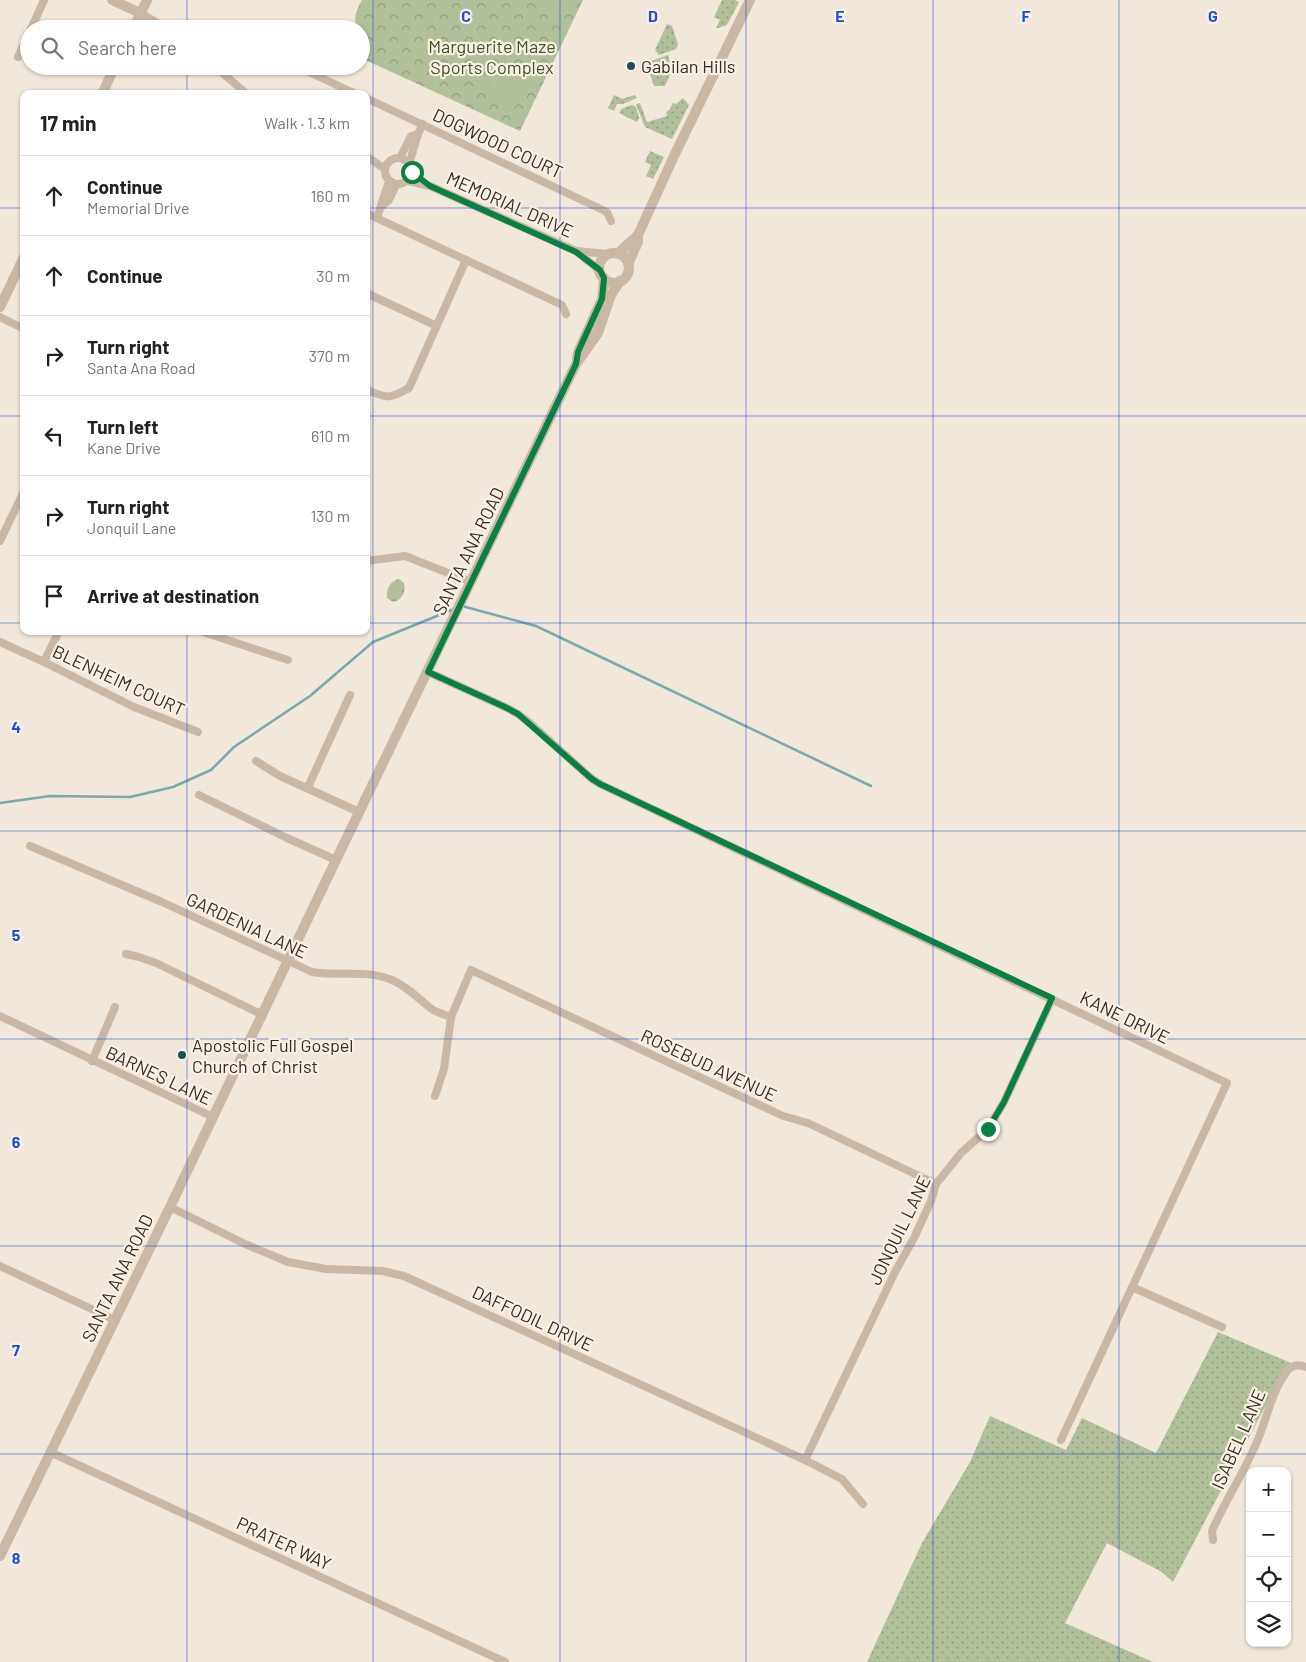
<!DOCTYPE html>
<html lang="en">
<head>
<meta charset="utf-8">
<style>
	body { margin:0; font-family:Barlow,sans-serif; background:#f2f2f2; color:#222 }
	.controls { position:absolute; right:15px; bottom:15px; display:grid; overflow:hidden; border-radius:10px; box-shadow:0 1px 4px #0004 }
	.controls button { width:45px; height:45px; display:grid; place-items:center; padding:0; border:0; border-bottom:1px solid #e0e0e0; background:#fff; color:#222; font:25px sans-serif }
	.stop { position:absolute; width:15px; height:15px; margin:-11px; border:4px solid #0b8043; border-radius:50%; background:#fff }
	.stop.end { background:#0b8043; border-color:#fff; box-shadow:0 1px 5px #0008 }
	.list { margin:0; padding:0; list-style:none }
	h2 { display:flex; justify-content:space-between; align-items:center; height:65px; margin:0; padding:0 20px; font-size:21px }
	h2 small { font-size:16px; font-weight:400; color:#767676 }
	.list li { display:grid; grid-template-columns:32px 1fr auto; gap:15px; align-items:center; box-sizing:border-box; height:80px; padding:0 20px; border-top:1px solid #e0e0e0 }
	.list b { display:block; font-size:19px; white-space:nowrap }
	.list p { margin:0; font-size:16px; white-space:nowrap; color:#767676 }
	.list em { font-size:16px; font-style:normal; color:#767676 }
	.icon { flex:none; width:28px; height:28px; fill:none; stroke:currentColor; stroke-width:2; stroke-linecap:round; stroke-linejoin:round }
	.map { position:relative; flex:none; width:1306px; height:1662px; overflow:hidden }
	.search { position:absolute; background:#fff; box-shadow:0 1px 4px #0004; left:20px; top:20px; width:350px; height:55px; display:flex; align-items:center; gap:12px; box-sizing:border-box; padding:0 18px; border-radius:28px; color:#767676; font-size:19px }
	.panel { position:absolute; background:#fff; box-shadow:0 1px 4px #0004; left:20px; top:90px; width:350px; height:545px; border-radius:10px }
	.map>svg:first-child { display:block }
	.grass { fill:url(#grass-dots) }
	.forest { fill:url(#forest-crowns) }
	.garden { fill:#b1c09a }
	.lines { fill:none; stroke-linecap:round; stroke-linejoin:round }
	.stream { stroke:#79a8ad; stroke-width:2.5 }
	.minor { stroke:#c9b8a6; stroke-width:8 }
	.tertiary { stroke:#c9b8a6; stroke-width:10 }
	.route { stroke:#0b8043; stroke-width:6 }
	.grid { fill:none; stroke:#1d4ed8; stroke-width:1; stroke-opacity:0.55 }
	.poi-dot { fill:#1d4f55; stroke:#f9f1e6; stroke-width:2 }
	.labels { text-anchor:middle; dominant-baseline:central; stroke-width:4.5; stroke-linejoin:round; paint-order:stroke }
	.park-label { font-size:18px; fill:#42532b; stroke:#f9f1e6 }
	.poi-label { font-size:18px; fill:#352c27; stroke:#f9f1e6; text-anchor:start }
	.street-label { font-size:18px; fill:#352c27; stroke:#f9f1e6 }
	.grid-label { font-size:16px; text-anchor:middle; font-weight:bold; fill:#1d4ed8; stroke:#f9f1e6; stroke-width:4.5; stroke-linejoin:round; paint-order:stroke }
</style>
</head>
<body>
<div class="map">
<svg width="1306" height="1662" viewBox="0 0 1306 1662">
	<defs>
		<pattern id="grass-dots" width="8" height="8" patternUnits="userSpaceOnUse" patternTransform="scale(1.25)"><rect width="8" height="8" fill="#b1c09a"/><path d="M2 2h.1M6 6h.1" fill="none" stroke="#919c7e" stroke-width="1.8" stroke-linecap="round"/></pattern>
		<pattern id="forest-crowns" width="20" height="18" patternUnits="userSpaceOnUse" patternTransform="scale(1.25)"><rect width="20" height="18" fill="#b1c09a"/><path d="M2 6a3 3 0 1 1 6 0M12 15a3 3 0 1 1 6 0" fill="none" stroke="#919c7e"/></pattern>
	</defs>
	<rect width="100%" height="100%" fill="#f1e7da"/>
	<g class="grass">
		<polygon points="722,0 735,0 739,2 727,25 718,28 716,28 720,20 714,17"/>
		<polygon points="667,24 672,26 678,44 676,49 659,55 655,50"/>
		<polygon points="668,55 672,70 665,86 654,86 647,65 648,62"/>
		<polygon points="614,95 622,99 635,95 637,98 623,104 617,104 614,111 608,108"/>
		<polygon points="683,98 689,105 672,139 645,127 636,104 640,103 647,122 667,116 666,112 669,110 673,103 676,104"/>
		<polygon points="632,105 636,107 639,118 637,122 619,113 621,109"/>
		<polygon points="650,151 664,157 653,179 646,176 651,165 645,162"/>
		<polygon points="1218,1332 1291,1363 1283,1370 1277,1384 1173,1582 1162,1572 1107,1543 1065,1623 1153,1662 867,1662 922,1543 970,1462 990,1416 1066,1450 1082,1418 1156,1453"/>
	</g>
	<g class="forest">
		<path d="M362,0H583L520,131L361,58V47L365,39L361,33V29H358C352,19 357,9 362,0Z"/>
		<path d="M399,579L404,583C406,592 402,600 393,602L387,598C386,589 390,581 399,579Z"/>
	</g>
	<g class="garden">
		<polygon points="553,0 573,0 566,14 550,6"/>
		<path d="M514,64L523,67L532,79L525,93L504,99L491,93C487,77 497,64 514,64Z"/>
	</g>
	<g class="lines">
		<g class="stream">
			<polyline points="462,606 536,626 871,786"/>
			<polyline points="0,803 50,796 130,797 173,787 211,770 234,747 310,696 373,642 454,609"/>
		</g>
		<g class="minor">
			<polyline points="140,13 168,29"/>
			<polyline points="31,29 44,0"/>
			<polyline points="18,57 29,33"/>
			<polyline points="214,66 247,94"/>
			<polyline points="296,66 356,94"/>
			<polyline points="366,98 607,212 611,221"/>
			<polyline points="366,156 385,169"/>
			<circle cx="398" cy="171" r="13"/>
			<polyline points="400,158 411,136 418,134"/>
			<polyline points="409,164 418,134 423,124"/>
			<polyline points="408,181 430,186 576,251 599,270"/>
			<polyline points="382,206 389,200 396,185"/>
			<polyline points="366,213 562,305 566,314"/>
			<polyline points="377,218 389,181"/>
			<polyline points="576,251 608,254"/>
			<polyline points="366,293 437,326"/>
			<polyline points="0,317 24,329"/>
			<path d="M366,389C386,399 390,399 409,388L466,260"/>
			<polyline points="0,541 24,491"/>
			<polyline points="366,561 405,556 471,582"/>
			<polyline points="200,631 288,660"/>
			<polyline points="0,642 44,662 134,707 198,732"/>
			<polyline points="44,662 59,631"/>
			<polyline points="428,672 505,707 518,714 531,724 592,779 600,784 1227,1083 1061,1440"/>
			<polyline points="256,761 280,776 359,812"/>
			<polyline points="308,787 350,695"/>
			<polyline points="199,795 287,838 336,860"/>
			<path d="M30,846L162,902L312,972C339,977 366,969 392,980C409,987 419,1000 433,1010C439,1013 446,1015 451,1017"/>
			<polyline points="126,954 139,957 156,963 263,1015"/>
			<polyline points="0,1016 213,1117"/>
			<polyline points="92,1061 115,1007"/>
			<polyline points="435,1096 444,1069 451,1017 471,970 783,1116 808,1123 936,1184"/>
			<polyline points="170,1207 245,1244 288,1262 326,1269 383,1271 404,1276 805,1460 842,1479 863,1504"/>
			<polyline points="0,1266 115,1320"/>
			<polyline points="1132,1287 1222,1327"/>
			<polyline points="50,1452 505,1662"/>
			<polyline points="805,1460 895,1272 914,1238 931,1201 936,1184 961,1153 988,1129 1004,1102 1052,999"/>
			<path d="M1213,1540L1212,1531C1225,1501 1243,1474 1256,1444C1267,1420 1271,1391 1288,1370C1293,1364 1300,1365 1306,1367"/>
		</g>
		<g class="tertiary">
			<polyline points="112,0 140,13"/>
			<polyline points="133,29 147,0"/>
			<polyline points="102,94 115,66"/>
			<polyline points="618,253 638,235"/>
			<circle cx="614" cy="268" r="15"/>
			<polyline points="629,262 638,242 638,235 674,156 750,0"/>
			<polyline points="0,307 24,257"/>
			<polyline points="577,358 578,352 602,299 604,278"/>
			<polyline points="0,1556 170,1207 336,860 576,364 598,333 611,295 620,281"/>
		</g>
	</g>
	<g class="lines">
		<polyline class="route" points="412,172 430,186 576,252 600,270 604,278 602,299 578,352 576,364 428,672 505,707 518,714 592,779 600,784 1052,998 1004,1102 988,1129"/>
	</g>
	<path class="grid" d="M187,0V29M373,0V1662M560,0V1662M746,0V1662M933,0V1662M1119,0V1662M187,66V94M0,208H24M366,208H1306M0,416H24M366,416H1306M0,623H24M366,623H1306M187,631V1662M0,831H1306M0,1039H1306M0,1246H1306M0,1454H1306"/>
	<g class="poi-dot">
		<circle cx="631" cy="66" r="5"/>
		<circle cx="182" cy="1055" r="5"/>
	</g>
	<g class="labels">
		<g class="park-label">
			<text x="492" y="46">Marguerite Maze<tspan x="492" dy="21">Sports Complex</tspan></text>
		</g>
		<g class="poi-label">
			<text x="641" y="66">Gabilan Hills</text>
			<text x="192" y="1045">Apostolic Full Gospel<tspan x="192" dy="21">Church of Christ</tspan></text>
		</g>
		<g class="street-label">
			<text transform="translate(498 143) rotate(25)">DOGWOOD COURT</text>
			<text transform="translate(510 204) rotate(24)">MEMORIAL DRIVE</text>
			<text transform="translate(468 551) rotate(-64)">SANTA ANA ROAD</text>
			<text transform="translate(119 680) rotate(25)">BLENHEIM COURT</text>
			<text transform="translate(247 925) rotate(25)">GARDENIA LANE</text>
			<text transform="translate(1125 1017) rotate(26)">KANE DRIVE</text>
			<text transform="translate(709 1065) rotate(25)">ROSEBUD AVENUE</text>
			<text transform="translate(159 1075) rotate(25)">BARNES LANE</text>
			<text transform="translate(899 1230) rotate(-64)">JONQUIL LANE</text>
			<text transform="translate(117 1278) rotate(-64)">SANTA ANA ROAD</text>
			<text transform="translate(533 1318) rotate(25)">DAFFODIL DRIVE</text>
			<text transform="translate(1238 1439) rotate(-66)">ISABEL LANE</text>
			<text transform="translate(284 1543) rotate(25)">PRATER WAY</text>
		</g>
	</g>
	<g class="grid-label">
		<text x="466" y="22">C</text>
		<text x="653" y="22">D</text>
		<text x="840" y="22">E</text>
		<text x="1026" y="22">F</text>
		<text x="1213" y="22">G</text>
		<text x="16" y="733">4</text>
		<text x="16" y="941">5</text>
		<text x="16" y="1148">6</text>
		<text x="16" y="1356">7</text>
		<text x="16" y="1564">8</text>
	</g>
</svg>
<div class="controls">
<button>+</button>
<button>−</button>
<button><svg class="icon" aria-label="locate" viewBox="0 0 24 24"><circle cx="12" cy="12" r="6"/><path d="M12 2v4M12 18v4M2 12h4M18 12h4"/></svg></button>
<button><svg class="icon" aria-label="layers" viewBox="0 0 24 24"><path d="M12 4l9 5-9 5-9-5zM3 14l9 5 9-5"/></svg></button>
</div>
<div class="stop" style="left:412px;top:172px"></div>
<div class="stop end" style="left:988px;top:1129px"></div>
<div class="search"><svg class="icon" aria-label="search" viewBox="0 0 24 24"><circle cx="10" cy="10" r="6"/><path d="M15 15l6 6"/></svg>Search here</div>
<section class="panel">
<h2>17 min<small>Walk · 1.3 km</small></h2>
<ul class="list">
<li><svg class="icon" aria-label="ahead" viewBox="0 0 24 24"><path d="M12 20V5M6 11l6-6 6 6"/></svg><div><b>Continue</b><p>Memorial Drive</p></div><em>160 m</em></li>
<li><svg class="icon" aria-label="ahead" viewBox="0 0 24 24"><path d="M12 20V5M6 11l6-6 6 6"/></svg><div><b>Continue</b></div><em>30 m</em></li>
<li><svg class="icon" aria-label="right" viewBox="0 0 24 24"><path d="M7 20v-9h11M14 6l5 5-5 5"/></svg><div><b>Turn right</b><p>Santa Ana Road</p></div><em>370 m</em></li>
<li><svg class="icon" aria-label="left" viewBox="0 0 24 24"><path d="M17 20v-9H6M10 6l-5 5 5 5"/></svg><div><b>Turn left</b><p>Kane Drive</p></div><em>610 m</em></li>
<li><svg class="icon" aria-label="right" viewBox="0 0 24 24"><path d="M7 20v-9h11M14 6l5 5-5 5"/></svg><div><b>Turn right</b><p>Jonquil Lane</p></div><em>130 m</em></li>
<li><svg class="icon" aria-label="arrive" viewBox="0 0 24 24"><path d="M6 21V4h12l-3 4 3 4H6"/></svg><div><b>Arrive at destination</b></div></li>
</ul>
</section>
</div>
</body>
</html>
